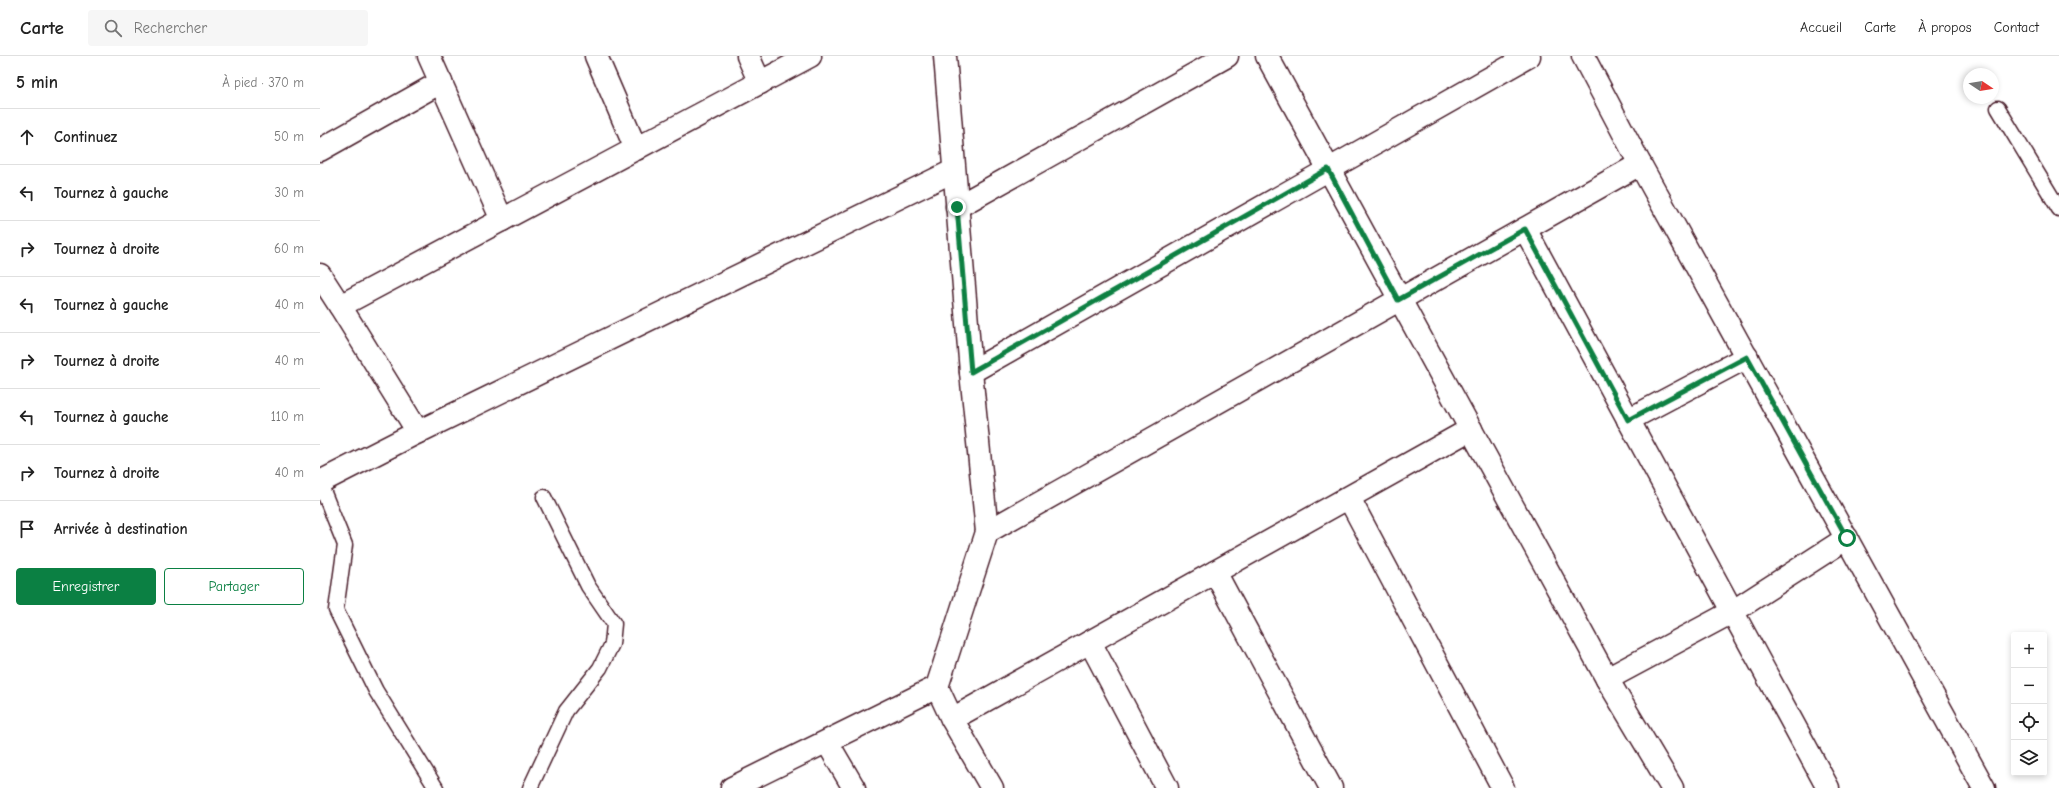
<!DOCTYPE html>
<html lang="fr">
<head>
<meta charset="utf-8">
<style>
	body { margin:0; font-family:"Comic Neue",sans-serif; background:#f6f6f6; color:#222 }
	.controls { position:absolute; right:12px; bottom:12px; display:grid; overflow:hidden; border-radius:4px; box-shadow:0 2px 6px #0003 }
	.controls button { width:36px; height:36px; display:grid; place-items:center; padding:0; border:0; border-bottom:1px solid #e0e0e0; background:#fff; color:#222; font:20px sans-serif }
	.compass { position:absolute; left:1643px; top:12px; width:36px; height:36px; border-radius:50%; background:#fff; box-shadow:0 2px 6px #0003; rotate:102deg }
	.stop { position:absolute; width:12px; height:12px; margin:-9px; border:3px solid #0b8043; border-radius:50%; background:#fff }
	.stop.end { background:#0b8043; border-color:#fff; box-shadow:0 1px 4px #0008 }
	.list { margin:0; padding:0; list-style:none }
	h2 { display:flex; justify-content:space-between; align-items:center; height:52px; margin:0; padding:0 16px; font-size:17px }
	h2 small { font-size:13px; font-weight:400; color:#767676 }
	.list li { display:grid; grid-template-columns:26px 1fr auto; gap:12px; align-items:center; box-sizing:border-box; height:56px; padding:0 16px; border-top:1px solid #e0e0e0 }
	.list b { display:block; font-size:15px; white-space:nowrap }
	.list em { font-size:13px; font-style:normal; color:#767676 }
	.actions { display:flex; gap:8px; padding:12px 16px }
	.actions a { flex:1; padding:9px 0; border:1px solid #0b8043; border-radius:4px; text-align:center; font-size:14px; color:#0b8043 }
	.actions .main { background:#0b8043; color:#fff }
	.icon { flex:none; width:22px; height:22px; fill:none; stroke:currentColor; stroke-width:2; stroke-linecap:round; stroke-linejoin:round }
	.map { position:relative; flex:none; width:1739px; height:732px; overflow:hidden }
	header { display:flex; align-items:center; gap:24px; box-sizing:border-box; height:56px; padding:0 20px; background:#fff; border-bottom:1px solid #e0e0e0 }
	header strong { font-size:19px }
	nav { display:flex; gap:22px; margin-inline-start:auto; font-size:14px }
	.search { width:280px; height:36px; background:#f6f6f6; display:flex; align-items:center; gap:10px; box-sizing:border-box; padding:0 14px; border-radius:4px; color:#767676; font-size:15px }
	main { display:flex }
	aside { flex:1; background:#fff }
	.map>svg:first-child { display:block }
	.lines { fill:none; stroke-linecap:round; stroke-linejoin:round }
	.lane-casing { stroke:#4a1f2b; stroke-width:17 }
	.street-casing { stroke:#4a1f2b; stroke-width:25 }
	.lane { stroke:#fff; stroke-width:14 }
	.street { stroke:#fff; stroke-width:22 }
	.route { stroke:#0b8043; stroke-width:5 }
</style>
</head>
<body>
<header>
<strong>Carte</strong>
<div class="search"><svg class="icon" aria-label="search" viewBox="0 0 24 24"><circle cx="10" cy="10" r="6"/><path d="M15 15l6 6"/></svg>Rechercher</div>
<nav><a>Accueil</a><a>Carte</a><a>À propos</a><a>Contact</a></nav>
</header>
<main>
<aside>
<h2>5 min<small>À pied · 370 m</small></h2>
<ul class="list">
<li><svg class="icon" aria-label="ahead" viewBox="0 0 24 24"><path d="M12 20V5M6 11l6-6 6 6"/></svg><div><b>Continuez</b></div><em>50 m</em></li>
<li><svg class="icon" aria-label="left" viewBox="0 0 24 24"><path d="M17 20v-9H6M10 6l-5 5 5 5"/></svg><div><b>Tournez à gauche</b></div><em>30 m</em></li>
<li><svg class="icon" aria-label="right" viewBox="0 0 24 24"><path d="M7 20v-9h11M14 6l5 5-5 5"/></svg><div><b>Tournez à droite</b></div><em>60 m</em></li>
<li><svg class="icon" aria-label="left" viewBox="0 0 24 24"><path d="M17 20v-9H6M10 6l-5 5 5 5"/></svg><div><b>Tournez à gauche</b></div><em>40 m</em></li>
<li><svg class="icon" aria-label="right" viewBox="0 0 24 24"><path d="M7 20v-9h11M14 6l5 5-5 5"/></svg><div><b>Tournez à droite</b></div><em>40 m</em></li>
<li><svg class="icon" aria-label="left" viewBox="0 0 24 24"><path d="M17 20v-9H6M10 6l-5 5 5 5"/></svg><div><b>Tournez à gauche</b></div><em>110 m</em></li>
<li><svg class="icon" aria-label="right" viewBox="0 0 24 24"><path d="M7 20v-9h11M14 6l5 5-5 5"/></svg><div><b>Tournez à droite</b></div><em>40 m</em></li>
<li><svg class="icon" aria-label="arrive" viewBox="0 0 24 24"><path d="M6 21V4h12l-3 4 3 4H6"/></svg><div><b>Arrivée à destination</b></div></li>
</ul>
<div class="actions"><a class="main">Enregistrer</a><a>Partager</a></div>
</aside>
<div class="map">
<svg width="1739" height="732" viewBox="0 0 1739 732">
	<rect width="100%" height="100%" fill="#fff"/>
	<filter id="ink" filterUnits="userSpaceOnUse"><feTurbulence type="fractalNoise" baseFrequency=".025" numOctaves="2"/><feDisplacementMap in="SourceGraphic" scale="8" xChannelSelector="R" yChannelSelector="G"/><feConvolveMatrix kernelMatrix="1 2 1 2 8 2 1 2 1" color-interpolation-filters="sRGB"/></filter>
	<g filter="url(#ink)">
		<g class="lines">
			<g class="lane-casing">
				<g id="lane">
					<polyline points="1678,52 1739,153"/>
					<polyline points="0,427 25,489 16,554 56,635 116,732"/>
					<polyline points="210,732 246,655 280,612 292,588 294,568 268,530 224,441"/>
				</g>
			</g>
			<g class="street-casing">
				<g id="street">
					<polyline points="109,0 182,164"/>
					<polyline points="276,0 316,93"/>
					<polyline points="428,0 440,27"/>
					<polyline points="625,0 651,316 667,476 617,631 632,663 672,732"/>
					<polyline points="947,0 1287,623 1352,732"/>
					<polyline points="1263,0 1320,108 1664,732"/>
					<polyline points="0,94 121,26"/>
					<polyline points="637,151 907,0"/>
					<polyline points="1205,173 1508,732"/>
					<polyline points="0,219 20,250"/>
					<polyline points="651,316 1209,0"/>
					<polyline points="1308,364 1427,301"/>
					<polyline points="98,376 20,250 490,0"/>
					<polyline points="0,426 98,376 633,115"/>
					<polyline points="1029,442 1183,732"/>
					<polyline points="667,476 1320,108"/>
					<polyline points="895,516 1011,732"/>
					<polyline points="770,586 847,732"/>
					<polyline points="1287,623 1412,556 1527,482"/>
					<polyline points="632,663 1151,373"/>
					<polyline points="507,686 534,732"/>
					<polyline points="412,732 617,631"/>
				</g>
			</g>
			<use href="#lane" class="lane"/>
			<use href="#street" class="street"/>
		</g>
	</g>
	<g class="lines" filter="url(#ink)">
		<polyline class="route" points="637,151 651,316 1008,113 1078,244 1205,173 1308,364 1427,301 1527,482"/>
	</g>
</svg>
<div class="controls">
<button>+</button>
<button>−</button>
<button><svg class="icon" aria-label="locate" viewBox="0 0 24 24"><circle cx="12" cy="12" r="6"/><path d="M12 2v4M12 18v4M2 12h4M18 12h4"/></svg></button>
<button><svg class="icon" aria-label="layers" viewBox="0 0 24 24"><path d="M12 4l9 5-9 5-9-5zM3 14l9 5 9-5"/></svg></button>
</div>
<svg class="compass" viewBox="-18 -18 36 36"><path d="M0-13l5 13h-10z" fill="#e53935"/><path d="M0 13l5-13h-10z" fill="#767676"/></svg>
<div class="stop" style="left:1527px;top:482px"></div>
<div class="stop end" style="left:637px;top:151px"></div>
</div>
</main>
</body>
</html>
